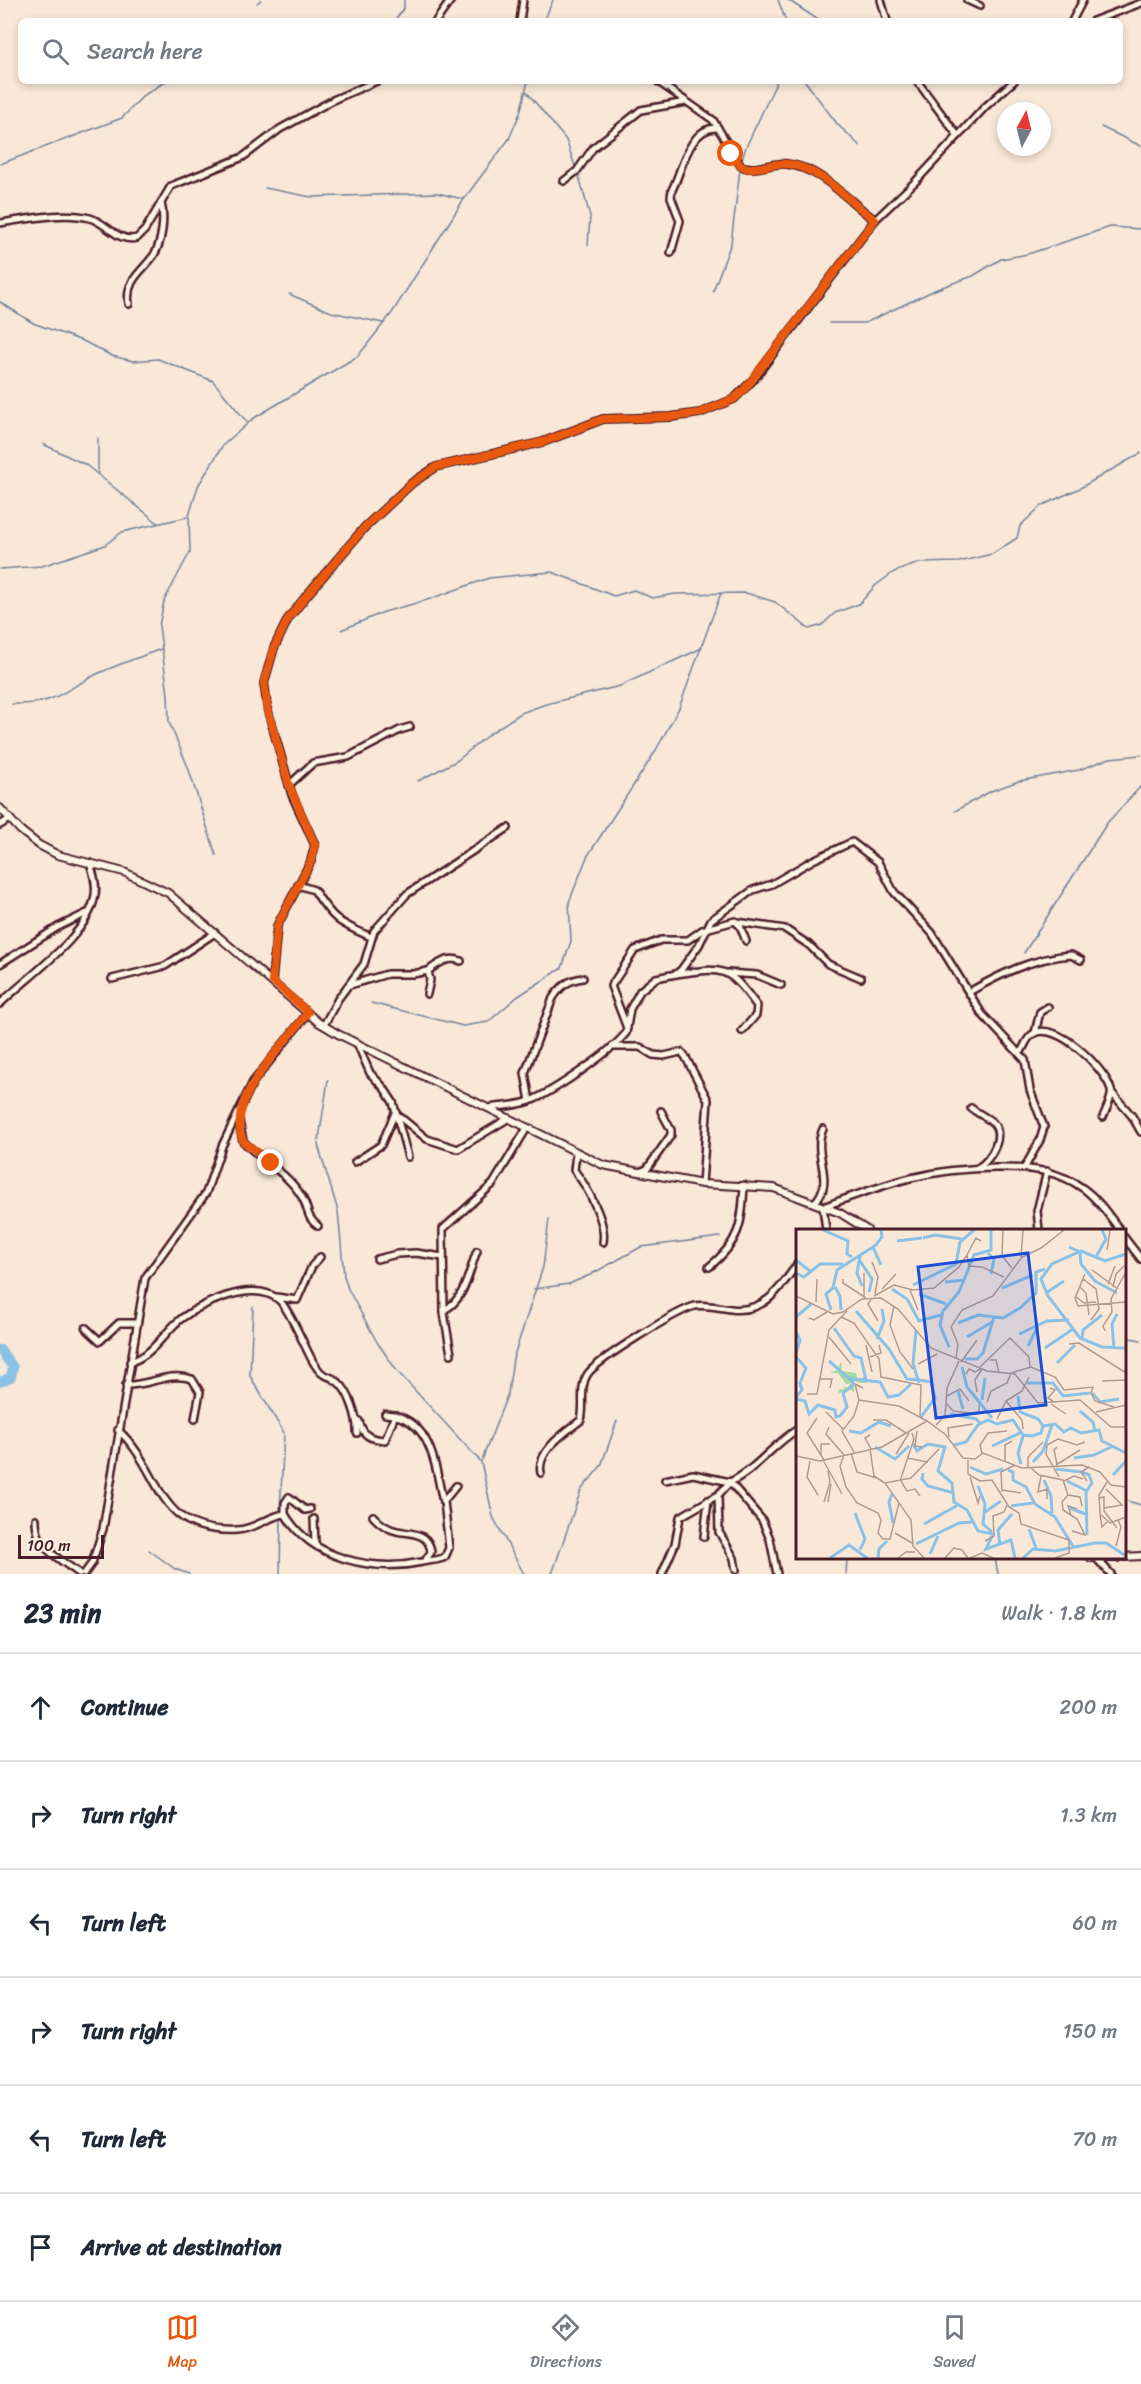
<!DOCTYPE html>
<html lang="en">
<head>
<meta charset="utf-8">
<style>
	body { margin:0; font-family:Sriracha,sans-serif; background:#f6f6f7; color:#1f2937 }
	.compass { position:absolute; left:997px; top:102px; width:54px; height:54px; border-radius:50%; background:#fff; box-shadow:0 3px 9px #0003; rotate:7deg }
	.scale { position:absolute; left:18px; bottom:15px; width:86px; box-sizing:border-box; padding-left:6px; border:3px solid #4a1f2b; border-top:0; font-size:16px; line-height:21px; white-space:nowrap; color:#4a1f2b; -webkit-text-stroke:4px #fcf5e5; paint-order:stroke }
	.stop { position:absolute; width:18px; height:18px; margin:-14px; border:4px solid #ea580c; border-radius:50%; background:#fff }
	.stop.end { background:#ea580c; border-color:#fff; box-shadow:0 2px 6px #0008 }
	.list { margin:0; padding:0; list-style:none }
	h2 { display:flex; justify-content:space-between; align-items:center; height:78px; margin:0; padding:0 24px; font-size:26px }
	h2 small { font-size:20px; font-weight:400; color:#747a83 }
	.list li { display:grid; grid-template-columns:39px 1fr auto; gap:18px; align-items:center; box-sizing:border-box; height:108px; padding:0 24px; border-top:2px solid #e0e1e3 }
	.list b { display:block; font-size:22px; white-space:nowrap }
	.list em { font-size:20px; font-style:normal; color:#747a83 }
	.icon { flex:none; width:33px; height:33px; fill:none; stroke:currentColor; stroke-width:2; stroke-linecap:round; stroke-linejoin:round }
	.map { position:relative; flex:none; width:1141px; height:1574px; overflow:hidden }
	.search { position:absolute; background:#fff; box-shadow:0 3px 9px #0003; left:18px; right:18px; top:18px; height:66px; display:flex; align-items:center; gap:15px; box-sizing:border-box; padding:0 21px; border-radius:9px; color:#747a83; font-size:22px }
	.sheet { height:726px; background:#fff }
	nav { display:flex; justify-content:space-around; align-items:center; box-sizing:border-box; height:84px; border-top:2px solid #e0e1e3; background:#fff; font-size:16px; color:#747a83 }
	nav a { display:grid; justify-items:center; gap:3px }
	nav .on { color:#ea580c }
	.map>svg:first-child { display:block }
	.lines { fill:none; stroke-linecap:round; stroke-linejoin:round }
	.stream { stroke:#70809c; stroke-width:1.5 }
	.river { stroke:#89c1e7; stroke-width:10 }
	.minor-casing { stroke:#4a1f2b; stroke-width:10 }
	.tertiary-casing { stroke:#4a1f2b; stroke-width:10 }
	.minor { stroke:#fcf5e5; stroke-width:5 }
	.tertiary { stroke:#fcf5e5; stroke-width:6 }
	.route { stroke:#ea580c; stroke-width:8 }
	.inset-river { fill:none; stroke:#89c1e7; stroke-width:3 }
	.inset-road { fill:none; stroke:#b39892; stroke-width:1.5 }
	.view { fill:#1d4ed8; fill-opacity:0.15; stroke:#1d4ed8; stroke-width:3 }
	.inset-edge { fill:none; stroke:#4a1f2b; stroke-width:3 }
</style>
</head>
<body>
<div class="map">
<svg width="1141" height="1574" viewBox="0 0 1141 1574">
	<rect width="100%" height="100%" fill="#f9e8d7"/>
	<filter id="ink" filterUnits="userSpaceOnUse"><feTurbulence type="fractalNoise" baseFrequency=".0167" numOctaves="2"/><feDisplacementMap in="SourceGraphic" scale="12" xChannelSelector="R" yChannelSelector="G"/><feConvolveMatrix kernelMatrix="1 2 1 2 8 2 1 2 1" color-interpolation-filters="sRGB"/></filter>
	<g filter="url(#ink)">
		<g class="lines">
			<g class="stream">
				<polyline points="778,0 786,21"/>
				<polyline points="788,0 820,21"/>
				<polyline points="257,3 261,0"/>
				<polyline points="394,21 404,8 404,0"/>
				<polyline points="544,21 553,0"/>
				<polyline points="805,81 838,125 860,146"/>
				<polyline points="526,91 566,140 576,169"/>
				<polyline points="1101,127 1141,146"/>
				<polyline points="741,162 746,147 777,81"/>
				<polyline points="0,164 122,118 143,96 166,81"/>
				<polyline points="578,173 590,216 588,245"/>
				<polyline points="265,188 311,197 437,193 463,199"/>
				<polyline points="713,291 731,243 740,170"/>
				<polyline points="289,294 331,312 383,323"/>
				<polyline points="0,302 33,323 85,342 112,356 133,361 158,359 213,381 247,422"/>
				<polyline points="829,323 865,323 937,289 973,276 1001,259 1028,254 1110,227 1141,229"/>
				<polyline points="98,438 98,473"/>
				<polyline points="43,444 86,465 158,523"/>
				<polyline points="0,569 42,566 105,545 122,532 187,517"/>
				<polyline points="341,630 384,612 427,600 489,578 552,572 614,596 634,590 652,598 675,594 746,593 775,602 809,629 822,625 835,613 859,604 876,585 894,572 919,563 959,562 992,554 1017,538 1020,526 1041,506 1080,488 1141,453"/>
				<path d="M12,704C57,705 62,691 99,673C119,664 140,657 161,649"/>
				<polyline points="418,781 458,760 489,734 521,713 546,704 620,686 702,648"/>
				<polyline points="955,811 991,791 1019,781 1079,770 1110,758 1141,755"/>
				<polyline points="216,855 188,767 169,722 168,695 159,626 164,601 190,552 189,516 198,486 223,445 254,418 358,356 392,313 464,199 509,139 520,113 528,81"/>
				<polyline points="1024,953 1107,823 1141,786"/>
				<polyline points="371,1003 463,1026 488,1022 517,997 562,968 571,941 569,902 587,857 655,752 679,708 721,593"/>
				<polyline points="328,1080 318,1145 338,1211 344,1276 348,1289 377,1342 397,1371 481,1462 493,1517 524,1574"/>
				<polyline points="534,1289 569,1284 590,1275 641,1247 720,1237"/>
				<polyline points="253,1307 250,1376 284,1433 280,1511"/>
				<polyline points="1124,1337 1141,1340"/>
				<polyline points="482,1460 508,1393 513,1359 543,1267 549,1219"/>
				<polyline points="1124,1500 1141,1505"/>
				<polyline points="149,1550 175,1569 189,1574"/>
				<polyline points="995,1558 998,1574"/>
				<polyline points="280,1574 281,1518"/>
				<polyline points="552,1574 581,1490 601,1466 617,1421"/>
				<polyline points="846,1574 847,1558"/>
			</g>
			<polyline class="river" points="0,1350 13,1367 11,1377 0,1382"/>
			<g class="minor-casing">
				<g id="minor">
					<polyline points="881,0 887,21"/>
					<polyline points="967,0 980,6"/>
					<polyline points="436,21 451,0"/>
					<polyline points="520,21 523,0"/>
					<polyline points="1072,21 1083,0"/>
					<polyline points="1093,21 1141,3"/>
					<path d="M657,81L713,120L741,166C757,172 771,162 787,164C822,168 848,201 875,220"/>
					<polyline points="917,81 958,136"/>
					<polyline points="564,181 577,171 593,148 641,110 686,102"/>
					<path d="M0,223C28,219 62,211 90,218C107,223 118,243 137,238L145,230L171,186L243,157L280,129L335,99L377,81"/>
					<path d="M671,253L680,221L671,197L672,190C682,171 689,126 718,128"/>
					<path d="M129,304C125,280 142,272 154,255C162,242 165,218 161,203"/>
					<polyline points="289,785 313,763 348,757 400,730 410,727"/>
					<polyline points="0,825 10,819"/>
					<path d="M298,885L314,890C333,920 339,923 371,937"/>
					<polyline points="737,922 785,929 809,945 828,964 861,978"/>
					<polyline points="0,964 58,927 87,913"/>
					<path d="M428,971C439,963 448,956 461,961"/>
					<polyline points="727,973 757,975 781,985"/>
					<path d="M677,974C723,967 728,966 757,1006L756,1015L742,1031"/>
					<polyline points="112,979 165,966 215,933"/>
					<polyline points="272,981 277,926 311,861 315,845 292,795 268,711 264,683 274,648 288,619 307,595 365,527 412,483 436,467 543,442 603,419 671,417 700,413 734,399 753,380 875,220 916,181 985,107 1014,81"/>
					<polyline points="350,985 387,974 413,974 428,971 430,980 427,994"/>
					<path d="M969,992C1003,973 1033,958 1071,955L1081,960"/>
					<path d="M0,1004C28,976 89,936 95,895C97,884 93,873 90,863"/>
					<polyline points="324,1025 338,999 364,964 374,931 407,894 508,828"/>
					<polyline points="627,1028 611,986 635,950 661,940 688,940 702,930 735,921 740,926 746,941"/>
					<polyline points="1035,1033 1040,1012 1048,1007"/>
					<polyline points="357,1043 370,1073 384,1088 393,1102 408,1157"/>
					<polyline points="612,1047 640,1047 653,1055 664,1056 681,1052 685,1056 708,1100 702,1184"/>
					<path d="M1020,1053C1025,1047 1026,1038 1033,1034C1055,1019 1106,1069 1111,1090C1113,1097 1106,1109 1103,1117"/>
					<polyline points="1112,1093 1132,1116 1141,1132"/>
					<path d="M530,1101L525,1073L553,998C561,986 568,980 583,978"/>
					<path d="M488,1108C501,1106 517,1106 530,1101C553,1092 610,1053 626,1033L630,1009L640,991L656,978L676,974L681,970L699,945L711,920L753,890L772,884L813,860L852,842L878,862L894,892L932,933L982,1014L1025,1060L1030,1090L1044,1127L1040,1140L1025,1167"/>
					<path d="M971,1108C977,1113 986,1117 992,1122C1006,1134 991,1160 979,1167"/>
					<path d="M238,1116L243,1141C262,1162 291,1174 304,1201C309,1212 307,1218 318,1226"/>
					<path d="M576,1154L574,1170C586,1185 607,1222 603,1242"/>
					<polyline points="355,1162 381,1145 395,1113 427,1139 458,1149 509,1118"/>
					<polyline points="639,1172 647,1169 671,1135 671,1130 661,1111"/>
					<path d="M814,1203C837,1181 811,1155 823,1129"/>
					<path d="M826,1230L823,1207C887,1183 932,1167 1001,1168C1032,1168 1058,1170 1084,1189C1099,1200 1109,1216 1120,1230"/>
					<polyline points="1039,1230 1037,1211 1047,1171"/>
					<polyline points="1124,1237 1141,1259"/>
					<polyline points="377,1259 397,1254 416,1253 443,1257"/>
					<path d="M709,1267C740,1242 742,1224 744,1185"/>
					<polyline points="276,1297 297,1300 312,1266 320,1257"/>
					<path d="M444,1310C465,1300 469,1271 477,1251"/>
					<polyline points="86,1328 100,1341 119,1323 136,1323"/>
					<polyline points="451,1354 444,1313 443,1229 493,1184 527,1128"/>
					<path d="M130,1362C149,1357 161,1338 175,1324C195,1305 253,1278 279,1300C288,1307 305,1347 312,1360C325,1382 325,1371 338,1382C350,1392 358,1419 357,1433"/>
					<path d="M126,1385C149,1386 168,1371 192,1379L200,1392L195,1419"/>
					<path d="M385,1414C432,1417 435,1466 443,1502"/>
					<path d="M359,1421C363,1436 370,1439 385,1440L395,1415"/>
					<path d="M118,1430C164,1472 154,1534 237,1530C256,1529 268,1516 285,1514C312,1560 374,1572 422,1562C430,1560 438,1561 445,1557L449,1548L444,1501L456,1486"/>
					<path d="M541,1473C536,1451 566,1432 581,1420C585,1406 579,1388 587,1375C595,1361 678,1310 695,1306C707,1304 719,1308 731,1309C765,1314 781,1287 798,1263"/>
					<polyline points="665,1480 693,1474 730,1482"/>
					<polyline points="718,1495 719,1532 734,1558 736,1570"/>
					<polyline points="285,1514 285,1503 289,1497 305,1510 310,1509"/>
					<path d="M373,1516C379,1523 388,1529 397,1531C411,1534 429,1532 431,1552L425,1561"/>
					<path d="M36,1519C35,1549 59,1558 80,1574"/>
					<polyline points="314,1519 315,1544"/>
					<polyline points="704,1537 708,1500"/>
					<polyline points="1096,1558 1111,1574"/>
					<polyline points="84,1574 92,1563 103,1529 145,1278 206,1193 222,1146 253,1082 308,1013"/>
					<polyline points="662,1574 675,1544 680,1517 718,1495 730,1482"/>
					<path d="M777,1574L770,1539L762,1520L730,1482C756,1470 773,1444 798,1429"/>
				</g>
			</g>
			<g class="tertiary-casing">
				<g id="tertiary">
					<polyline points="0,808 20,830 39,845 58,855 124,872 168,893 318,1022 338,1034 603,1165 702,1184 774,1188 840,1213 867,1230"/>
					<polyline points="1124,1557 1141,1556"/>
					<polyline points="1091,1558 1118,1558"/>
				</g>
			</g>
			<use href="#minor" class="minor"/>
			<use href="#tertiary" class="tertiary"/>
		</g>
	</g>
	<g class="lines" filter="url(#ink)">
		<path class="route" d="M271,1163L243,1141C224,1099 285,1045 308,1012L272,981L277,926L311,861L315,845L289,785L268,711L264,683L274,648L288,619L307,595L365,527L412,483L436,467L543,442L603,419L671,417L700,413L734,399L744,390L875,220C848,201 823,169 788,164C774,162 760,170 746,168L741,166L731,154"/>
	</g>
	<g transform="translate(796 1229)">
		<rect width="330" height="330" fill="#f9e8d7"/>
		<path d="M33,131L42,139L46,132L45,142L60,144L62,153L69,146L71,154H65L58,152V163L53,160L43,164L42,161L49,160L46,157L51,159L55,154L50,155L42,144H34L41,141Z" fill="#a2d99e"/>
		<path class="inset-river" d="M27,1L52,12L51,25L56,28M127,9L139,6L166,10M101,12L126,9M77,18L85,36M273,18L284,23L285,35L299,52L321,64M192,24L198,30L195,45M330,25L309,32L285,22L256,35L245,50L252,67L284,109L306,118L330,119M64,27L61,44L66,57M300,28L310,10L306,1M0,31L15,43M64,32L76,50L73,63M0,44L8,48L24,35H47M149,53L169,51M117,56L160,35L164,13L178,1M39,58L44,67L45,81M206,59L237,46M96,60L111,70L123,92L145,86M250,64L268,52M123,65L150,75M35,81L30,65L37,59L41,41L80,16L86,8L85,1M60,82L93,120L111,150L124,151M0,88L15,75M162,94L182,86L207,89L224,79L240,64V43L249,40M38,99L58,127L65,129L70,151M120,102L117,134L123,154M0,103L4,111L0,125M223,105L251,92L273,91M171,108L196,93M81,110L88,92L86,80M286,110L287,101L306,86M232,117L242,97M153,118L144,96L147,82L163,63L178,26L195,21V1M249,119L277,100M318,119L316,95L321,85M0,128L10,139L4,154L6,161L0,168M169,130H181L187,124L198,88M33,132L56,152M261,134L279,116M166,138L171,158L196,189M124,151L135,153L139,169L125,188M231,154H257L267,167L294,164M162,162L167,180M296,164L304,173L323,170M222,167L224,183L242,190L247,197M0,170L9,172L13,185L22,176L39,181L40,188L44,187L51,178L47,164L56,157L57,150L84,153L92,168L103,166L115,155M186,171L189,149M284,182L297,193L299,202M154,185L180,190L185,195M53,202L65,204L83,193L95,197M117,215L121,222L132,215L149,218L142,242L156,254L158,273L171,281L182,302L197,305L190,320L215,311L219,329M158,216L170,213L182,196L192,191L201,195L217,191L227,206L236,207L245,204L247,197L259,195L268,203L275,199L285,204L303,201L306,212L330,224M196,217L224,204M79,218L99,230L113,217M278,229L298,226L315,218M237,233L247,222L256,196M225,235L222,224L227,207M174,238L190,245L207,240M260,240L285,243M212,241L217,243V251L230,258L239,275L259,288L278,319M286,243L293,246L296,254L290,263L291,306M127,244L126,250L132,257L158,264M317,246L330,232M248,251L255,267L256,284M271,252L291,262M182,257L189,275L187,295L196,303M96,265L93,273L97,294M215,277L237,274M274,279L292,286M189,283L205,272M59,284L69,310L64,321M128,295L162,276M233,300L240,319M120,315L163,294L177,293M204,316L202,301L216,285M134,325L142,307M34,329L53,316L71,329M82,329L83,320L91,312M227,329L237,320L259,322L299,314H310L330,327"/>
		<path class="inset-road" d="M207,1L206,27L216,39M311,21L314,1M171,26L180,9L185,12M225,28L227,1M76,33L82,48L79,65M296,41L322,60M68,44V67M289,45L279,69L282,77L330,73M47,50V54L70,69M287,50L300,60L303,80L295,91M312,55L319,37M284,58L290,64L293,86M317,58L320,45L328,37M86,60L100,45M114,61L122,81M0,67L37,85L47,83L66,70L85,69L102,80L135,119L191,142L219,145L242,174L284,171L315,198H330M78,67L98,56L117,61L138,59L163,38L171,26L173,37L186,38L208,48M280,68L288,74L300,73M76,69L72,75L82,92M20,73L21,50M98,77L94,96L104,123L117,140M45,88L58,94L83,130L85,148L125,156L124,188M13,89L18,91L31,83M309,102L307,97L316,83L315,70L330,43M33,108L55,135M273,115L283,114L330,144M70,116L76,143M74,128L85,124L83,116M160,129L162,115L155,98L166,81L197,67L226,28L245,19L268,1M194,131H200L203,144M165,133L181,111M122,135L141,125M184,138L214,109L233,128L234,138M170,145L173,140L179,143L184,140M23,150H36L34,159M306,152L330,151M254,159L259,161L252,169L257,172M181,163L179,151L186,140M11,165H21L33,101L51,82M151,167L164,160L173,172M63,171L59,155L67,159M191,173L195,162L211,154L215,144L235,138L259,148L268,161L297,158L295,164L299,172L318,178M150,174L157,182L175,184L183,183V176M255,175L270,185M30,183L47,200M300,183L330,176M21,189L11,204L28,231M201,190L210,172M77,191H90L110,204M140,196L149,187L151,159L163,132M33,198L30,205L48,226L44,237L50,258L61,274L82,284L85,291L82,304L87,310H94L103,274M227,200L226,191L210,172L226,162L233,148M121,202L119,217L126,218M74,206L69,209L75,220M153,208L152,199L177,195M74,220L78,247L89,254L115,291L117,317L128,329M58,223L46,202L58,187L63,171L103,177L131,192M55,224L61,243L80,249M186,224L184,216L192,204L211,202M100,225L113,204M0,227L24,232L86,218L131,192L150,206L167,229L179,230L187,224L226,239L286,236L304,243L315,256L330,258M25,227V215H34M111,229L132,233M27,231L46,265M172,231V245L184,252L196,251L213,278L223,284L225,295L273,311V324L259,329M14,232L11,248L22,266M209,233V216L216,212M261,235L258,221L261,218M260,236L284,221M232,238V228L247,213M235,239L243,246L267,251L272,266L266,273L267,281L281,290L289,306L276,302M245,247L242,263L251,260V270M174,248L182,274L184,267M263,248L250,225L251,216L262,210L281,216L289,213M104,252L118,210L116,204M105,252L111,262L119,260L124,267M268,252L278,247L287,250M291,252L285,243L293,238M311,253L303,266L304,285L314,294L330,288M89,254L115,249L143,220M206,261L225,264M206,263L205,243L219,236M272,266L284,268L286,277M303,269L308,268V282L321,299M28,273L34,253L32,242M32,273L35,255M308,279L326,276L310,260M275,286L272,277L281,280M304,286L306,298L311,293M99,304L116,314M189,312L198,307L197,287L208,283L211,276M320,317L325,298L322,291M102,329L110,323H119M149,329L158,319L166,321L172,329M174,329L186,324L197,329"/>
		<path class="view" d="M232,24L250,176L140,189L122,38Z"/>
		<rect width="330" height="330" class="inset-edge"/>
	</g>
</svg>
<svg class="compass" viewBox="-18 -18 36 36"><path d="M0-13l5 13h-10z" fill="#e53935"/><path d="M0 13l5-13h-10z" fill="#747a83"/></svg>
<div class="scale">100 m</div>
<div class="stop" style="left:731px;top:154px"></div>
<div class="stop end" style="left:271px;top:1163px"></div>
<div class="search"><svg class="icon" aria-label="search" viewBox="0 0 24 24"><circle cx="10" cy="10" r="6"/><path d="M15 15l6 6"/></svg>Search here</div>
</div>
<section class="sheet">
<h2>23 min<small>Walk · 1.8 km</small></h2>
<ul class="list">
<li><svg class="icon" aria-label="ahead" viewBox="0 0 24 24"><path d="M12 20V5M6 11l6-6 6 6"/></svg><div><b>Continue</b></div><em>200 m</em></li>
<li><svg class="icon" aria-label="right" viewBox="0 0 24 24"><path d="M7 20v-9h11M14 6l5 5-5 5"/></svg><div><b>Turn right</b></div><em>1.3 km</em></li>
<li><svg class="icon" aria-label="left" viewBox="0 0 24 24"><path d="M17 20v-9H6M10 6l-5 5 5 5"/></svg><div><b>Turn left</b></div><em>60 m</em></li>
<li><svg class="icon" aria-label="right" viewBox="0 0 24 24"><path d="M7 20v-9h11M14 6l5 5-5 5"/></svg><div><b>Turn right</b></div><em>150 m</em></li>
<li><svg class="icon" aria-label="left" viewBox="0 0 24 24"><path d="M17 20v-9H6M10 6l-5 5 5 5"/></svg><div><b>Turn left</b></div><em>70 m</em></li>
<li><svg class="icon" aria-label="arrive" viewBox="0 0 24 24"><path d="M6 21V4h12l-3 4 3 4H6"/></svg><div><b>Arrive at destination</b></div></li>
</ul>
</section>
<nav>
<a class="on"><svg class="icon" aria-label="map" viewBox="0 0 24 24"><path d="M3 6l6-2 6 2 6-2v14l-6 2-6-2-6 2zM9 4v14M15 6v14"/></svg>Map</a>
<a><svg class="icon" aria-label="directions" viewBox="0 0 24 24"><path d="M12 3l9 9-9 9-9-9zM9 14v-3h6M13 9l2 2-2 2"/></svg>Directions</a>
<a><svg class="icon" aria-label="saved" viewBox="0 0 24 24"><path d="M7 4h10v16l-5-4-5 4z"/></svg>Saved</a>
</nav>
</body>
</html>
